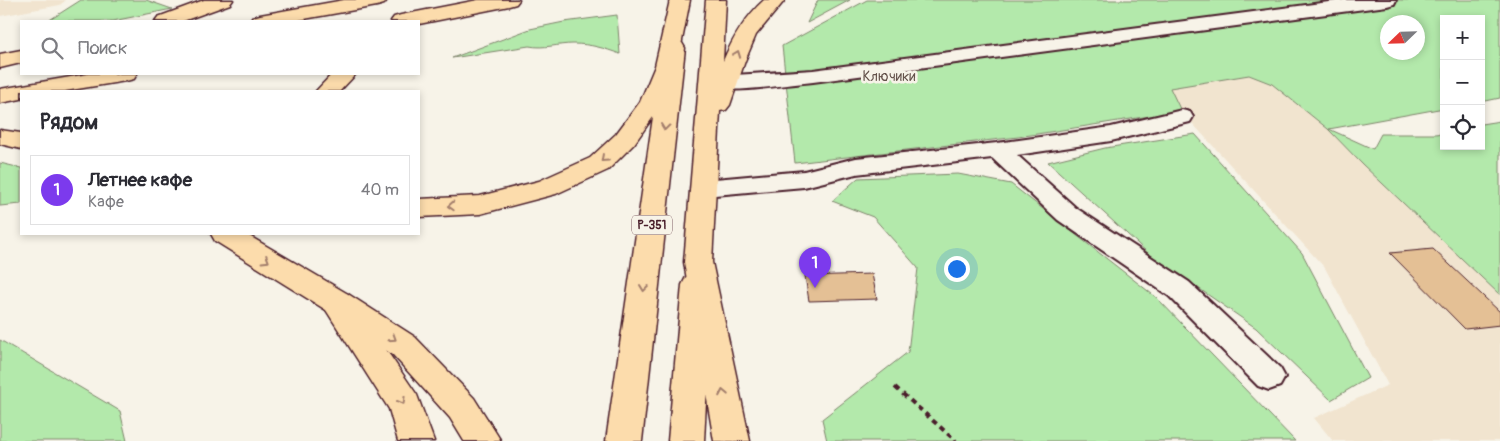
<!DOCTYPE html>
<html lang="ru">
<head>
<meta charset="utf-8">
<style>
	body { margin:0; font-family:Pangolin,sans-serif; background:#f7f7f7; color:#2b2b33 }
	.controls { position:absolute; right:15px; top:15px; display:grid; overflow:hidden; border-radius:0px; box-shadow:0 2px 8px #0003 }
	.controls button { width:45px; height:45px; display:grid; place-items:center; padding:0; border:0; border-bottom:1px solid #e1e1e2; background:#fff; color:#2b2b33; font:25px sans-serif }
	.compass { position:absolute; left:1380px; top:15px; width:45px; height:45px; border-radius:50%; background:#fff; box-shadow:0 2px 8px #0003; rotate:247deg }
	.you { position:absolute; left:956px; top:268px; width:18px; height:18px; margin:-12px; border:4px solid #fff; border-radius:50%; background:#1a73e8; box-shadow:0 0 0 8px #1a73e833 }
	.badge { display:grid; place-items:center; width:32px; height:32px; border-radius:50%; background:#7c3aed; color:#fff; font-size:16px; font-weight:700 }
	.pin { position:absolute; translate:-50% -41px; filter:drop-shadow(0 1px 2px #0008) }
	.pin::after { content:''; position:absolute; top:26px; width:18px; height:15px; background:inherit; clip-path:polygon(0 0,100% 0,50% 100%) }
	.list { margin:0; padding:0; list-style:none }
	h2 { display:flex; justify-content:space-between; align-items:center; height:65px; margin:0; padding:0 20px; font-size:21px }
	h2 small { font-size:16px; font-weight:400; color:#7c7c81 }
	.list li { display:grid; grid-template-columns:32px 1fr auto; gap:15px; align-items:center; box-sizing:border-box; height:70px; margin:0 10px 10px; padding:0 10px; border:1px solid #e1e1e2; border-radius:0px }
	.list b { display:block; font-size:19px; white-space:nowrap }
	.list p { margin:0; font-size:16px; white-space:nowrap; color:#7c7c81 }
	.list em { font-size:16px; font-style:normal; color:#7c7c81 }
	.icon { flex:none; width:28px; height:28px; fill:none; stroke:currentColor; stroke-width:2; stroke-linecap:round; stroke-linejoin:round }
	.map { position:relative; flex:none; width:1500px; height:441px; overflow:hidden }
	.search { position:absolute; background:#fff; box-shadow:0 2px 8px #0003; left:20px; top:20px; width:400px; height:55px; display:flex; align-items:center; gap:12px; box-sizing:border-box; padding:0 18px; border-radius:0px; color:#7c7c81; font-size:19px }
	.panel { position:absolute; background:#fff; box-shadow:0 2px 8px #0003; left:20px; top:90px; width:400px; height:145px; border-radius:0px }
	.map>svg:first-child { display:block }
	.built { fill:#f1e4cf }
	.green { fill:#b3e9ab; stroke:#7e846b; fill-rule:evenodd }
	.building { fill:#e4c095; stroke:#4a1f2b }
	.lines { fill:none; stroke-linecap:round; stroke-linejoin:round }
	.minor-casing { stroke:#4a1f2b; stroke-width:4 }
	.major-casing { stroke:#4a1f2b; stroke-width:3 }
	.highway-casing { stroke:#4a1f2b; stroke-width:3 }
	.path { stroke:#4a1f2b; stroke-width:4; stroke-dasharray:5.5 4.5; stroke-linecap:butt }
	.minor { fill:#f7f3e8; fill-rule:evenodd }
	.major { fill:#fcdcac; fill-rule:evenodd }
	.highway { fill:#fcdcac; fill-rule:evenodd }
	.oneway { stroke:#a37e6c }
	.labels { text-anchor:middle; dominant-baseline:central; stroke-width:5; stroke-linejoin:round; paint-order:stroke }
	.shield { fill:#f7f3e8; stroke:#7e5f64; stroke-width:1 }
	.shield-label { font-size:12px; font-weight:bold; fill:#4a1f2b }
	.park-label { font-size:14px; fill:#64524b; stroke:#f7f3e8 }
</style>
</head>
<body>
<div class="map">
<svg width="1500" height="441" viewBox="0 0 1500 441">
	<rect width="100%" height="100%" fill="#f7f3e8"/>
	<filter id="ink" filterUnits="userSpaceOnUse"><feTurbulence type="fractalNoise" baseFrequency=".02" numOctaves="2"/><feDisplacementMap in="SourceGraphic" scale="10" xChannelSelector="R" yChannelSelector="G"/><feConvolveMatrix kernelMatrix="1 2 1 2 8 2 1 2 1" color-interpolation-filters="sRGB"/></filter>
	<g filter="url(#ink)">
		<g class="built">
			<polygon points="0,0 66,0 60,5 0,16"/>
			<polygon points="1249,75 1272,84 1328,129 1362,164 1500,295 1500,441 1333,441 1314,418 1388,385 1325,268 1181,111 1169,88"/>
		</g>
		<g class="green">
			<polygon points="81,0 146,0 172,9 113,21 48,21"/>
			<polygon points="818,0 850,0 807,23"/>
			<path d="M867,0H1500V98L1481,102V19H1444V108L1329,129L1373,149L1381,134H1435L1444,133V146H1481V124L1500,121V295L1362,164L1328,129L1272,84L1249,75L1170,88L1181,111L1018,137L795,163L782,46ZM1388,22H1418V52H1388Z"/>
			<path d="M617,15L620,54C604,48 590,44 573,44C558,44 544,49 529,46L452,58L530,29L564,22Z"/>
			<polygon points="1195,134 1302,253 1368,378 1331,400 1256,328 1149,254 1048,162 1105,148"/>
			<polygon points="0,163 21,168 21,204 0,206"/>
			<polygon points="958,174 1011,184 1157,298 1295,441 827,441 822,419 908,352 918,268 873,217 832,201 858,178"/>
			<polygon points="0,340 120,411 127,441 0,441"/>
		</g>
		<g class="building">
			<polygon points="1433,249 1500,312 1500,325 1465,329 1390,253"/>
			<polygon points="872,274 877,299 809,301 805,276"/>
		</g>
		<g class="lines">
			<g class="minor-casing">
				<g id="minor">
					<path d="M1344,0H1396L1394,4L1387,6L813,82C780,85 735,94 703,87L700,82L703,77L813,70Z"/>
					<polygon points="1182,110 1190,112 1193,117 1190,122 1111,141 1017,155 1076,208 1189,282 1280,368 1285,377 1280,386 1269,390 1258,386 1169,296 1058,220 992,158 856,174 804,187 704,196 695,194 691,188 695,182 704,180 804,171 856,158 997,143 1111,127"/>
				</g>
			</g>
			<g class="major-casing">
				<g id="major">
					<polygon points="674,42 682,43 685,48 642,441 606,441 663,48 666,43"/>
					<polygon points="697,274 708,277 712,285 704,441 668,441 682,285 686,277"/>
					<polygon points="337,291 348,294 415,337 474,398 501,441 464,441 450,418 393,355 326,310 322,302 326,294"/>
				</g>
			</g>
			<g class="highway-casing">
				<g id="highway">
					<polygon points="204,0 233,0 230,4 183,21 155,21 158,17"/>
					<polygon points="344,0 387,0 384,4 377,6 293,21 250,21 253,17 260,15"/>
					<polygon points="478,0 519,0 516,4 509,6 419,24 419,21 391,21 394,17 401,15"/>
					<polygon points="670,0 690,0 677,66 663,103 634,144 608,170 556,194 480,214 419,217 419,199 480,196 539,181 590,158 616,134 640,102 655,66"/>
					<path d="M706,0H726L723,61C733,38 745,17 764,0H785L756,35L745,61L730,105L726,110L720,111L712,262L750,441H714L684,262Z"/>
					<polygon points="21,50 21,63 0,68 0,54"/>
					<polygon points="88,74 137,74 134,79 126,81 65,91 21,91 21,99 0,103 0,89"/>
					<polygon points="332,74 356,74 340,91 316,91"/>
					<polygon points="0,130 21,133 21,149 0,144"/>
					<polygon points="211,234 246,234 348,294 417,395 434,441 398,441 389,409 326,310 215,241"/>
				</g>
			</g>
			<polyline class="path" points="895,387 956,441"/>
			<use href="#minor" class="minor"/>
			<use href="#major" class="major"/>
			<use href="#highway" class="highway"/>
		</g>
		<defs><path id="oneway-chevron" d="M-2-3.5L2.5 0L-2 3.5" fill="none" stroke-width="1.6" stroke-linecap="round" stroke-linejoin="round" transform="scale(1.25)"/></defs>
		<g class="oneway">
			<use href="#oneway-chevron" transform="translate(737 54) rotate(-69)"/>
			<use href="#oneway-chevron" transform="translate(665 127) rotate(97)"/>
			<use href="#oneway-chevron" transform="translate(604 159) rotate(138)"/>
			<use href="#oneway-chevron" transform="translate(451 206) rotate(177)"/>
			<use href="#oneway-chevron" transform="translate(266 260) rotate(32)"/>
			<use href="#oneway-chevron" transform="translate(644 288) rotate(97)"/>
			<use href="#oneway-chevron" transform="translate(393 338) rotate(33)"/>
			<use href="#oneway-chevron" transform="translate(723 393) rotate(-101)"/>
			<use href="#oneway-chevron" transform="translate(402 401) rotate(60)"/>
		</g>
	</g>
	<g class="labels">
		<rect class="shield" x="632" y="215.5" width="40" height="19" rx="4"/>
		<g class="shield-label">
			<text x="652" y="225">Р-351</text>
		</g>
		<g class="park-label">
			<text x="889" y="76">Ключики</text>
		</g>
	</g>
</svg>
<div class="controls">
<button>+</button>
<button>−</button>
<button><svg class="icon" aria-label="locate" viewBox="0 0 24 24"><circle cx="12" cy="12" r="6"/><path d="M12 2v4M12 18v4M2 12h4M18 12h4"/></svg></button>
</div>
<svg class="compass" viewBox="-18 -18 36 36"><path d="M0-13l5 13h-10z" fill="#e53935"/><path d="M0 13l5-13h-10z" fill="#7c7c81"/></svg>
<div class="you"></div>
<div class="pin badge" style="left:815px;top:288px">1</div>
<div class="search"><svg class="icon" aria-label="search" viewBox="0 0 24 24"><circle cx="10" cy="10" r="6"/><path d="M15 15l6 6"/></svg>Поиск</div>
<section class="panel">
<h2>Рядом<small></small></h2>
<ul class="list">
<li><span class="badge">1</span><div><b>Летнее кафе</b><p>Кафе</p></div><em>40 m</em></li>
</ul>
</section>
</div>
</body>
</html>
